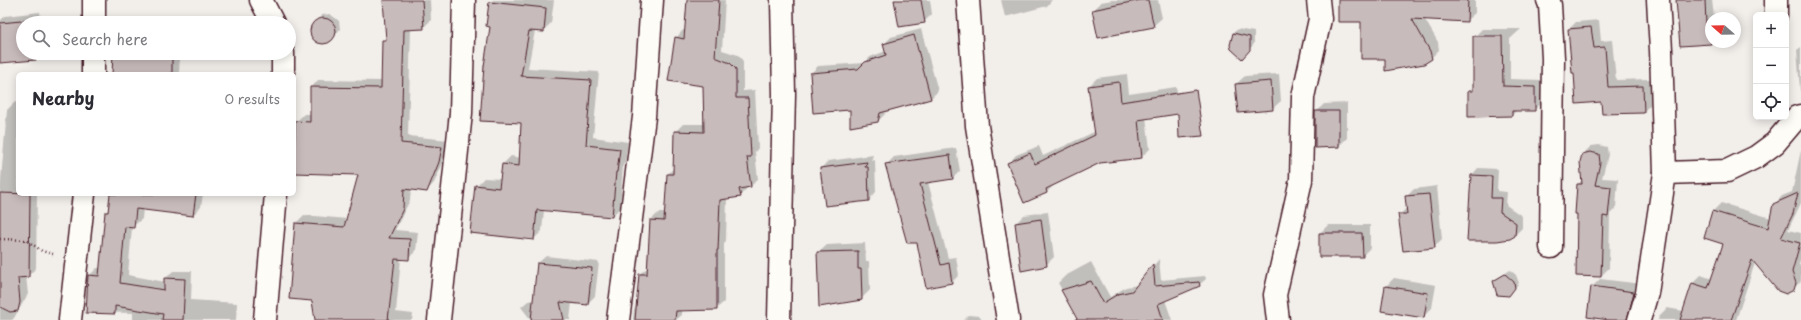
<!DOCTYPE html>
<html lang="en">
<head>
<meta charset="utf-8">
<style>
	body { margin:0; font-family:"Playpen Sans",sans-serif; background:#f2f2f3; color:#2b2b33 }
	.controls { position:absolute; right:12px; top:12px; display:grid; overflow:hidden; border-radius:6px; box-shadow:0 2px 10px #0003 }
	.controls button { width:36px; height:36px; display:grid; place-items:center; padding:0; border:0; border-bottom:1px solid #e1e1e2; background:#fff; color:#2b2b33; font:20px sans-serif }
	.compass { position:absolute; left:1705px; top:12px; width:36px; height:36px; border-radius:50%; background:#fff; box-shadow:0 2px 10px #0003; rotate:290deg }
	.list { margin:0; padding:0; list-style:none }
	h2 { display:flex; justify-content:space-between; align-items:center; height:52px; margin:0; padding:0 16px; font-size:17px }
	h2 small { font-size:13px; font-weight:400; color:#7c7c81 }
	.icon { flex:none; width:22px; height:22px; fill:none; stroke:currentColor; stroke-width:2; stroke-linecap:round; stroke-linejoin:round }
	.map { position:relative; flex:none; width:1801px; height:320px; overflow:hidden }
	.search { position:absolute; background:#fff; box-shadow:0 2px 10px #0003; left:16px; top:16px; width:280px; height:44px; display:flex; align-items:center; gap:10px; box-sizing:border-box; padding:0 14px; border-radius:22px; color:#7c7c81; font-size:15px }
	.panel { position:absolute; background:#fff; box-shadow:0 2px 10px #0003; left:16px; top:72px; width:280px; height:124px; border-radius:6px }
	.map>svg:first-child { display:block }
	.shadow { fill:#0003 }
	.building { fill:#c8bbbb; stroke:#4a1f2b }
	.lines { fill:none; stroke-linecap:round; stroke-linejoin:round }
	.street-casing { stroke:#4a1f2b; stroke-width:25 }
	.path { stroke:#4a1f2b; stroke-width:2.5; stroke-dasharray:1 3; stroke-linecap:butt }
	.street { stroke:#fdfcf7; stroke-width:22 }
</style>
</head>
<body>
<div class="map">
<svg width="1801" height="320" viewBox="0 0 1801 320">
	<rect width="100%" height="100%" fill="#f2efeb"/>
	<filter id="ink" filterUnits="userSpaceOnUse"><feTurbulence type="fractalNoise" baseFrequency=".025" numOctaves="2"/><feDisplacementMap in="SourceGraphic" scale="8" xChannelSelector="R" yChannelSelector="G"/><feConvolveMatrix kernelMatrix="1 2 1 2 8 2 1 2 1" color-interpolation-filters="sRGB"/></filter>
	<g filter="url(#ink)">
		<g class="shadow">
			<polygon points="384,0 430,0 431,20 423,28 411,29 408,136 449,140 447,154 434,183 426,191 411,189 410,200 395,230 418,232 416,251 408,259 401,258 396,312 413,314 412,320 362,320 296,223 304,215 347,219 359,174 296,122 304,114 311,114 311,88 318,80 383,81 383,41 386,38"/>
			<polygon points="493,0 554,0 551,23 543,31 535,31 528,68 599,72 593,137 628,142 625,163 623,165 620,208 612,216 544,210 542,231 534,239 476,186 484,178 501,179 503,164 511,156 521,158 522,122 491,26 490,3"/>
			<polygon points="688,0 725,0 722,50 738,55 743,61 743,91 755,90 758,148 755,152 758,179 751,186 748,187 740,196 727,198 726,241 724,243 724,302 716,309 682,310 682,315 676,320 633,320 634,309 637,306 639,274 649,267 651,220 658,213 665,213 668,174 674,168 675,132 683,124 705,124 704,85 676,38 683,30 686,31"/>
			<polygon points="895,0 930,0 932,14 924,22"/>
			<polygon points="1001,0 1052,0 1047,6 1005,17"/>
			<polygon points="1112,0 1158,0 1162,18 1153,26 1093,10 1101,2"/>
			<polygon points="1339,0 1475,0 1475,13 1467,20 1424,18 1438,42 1439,50 1431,58 1386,58 1362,21"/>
			<polygon points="1677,0 1712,0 1714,17 1723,16 1723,18 1711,18 1711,42 1716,43 1680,45"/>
			<polygon points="40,12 41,23 23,23 23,53 41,53 35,59 0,62 0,21 5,16"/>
			<polygon points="330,14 339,21 340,29 331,41 327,43 319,43 315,41 311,34 312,25 322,15"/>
			<polygon points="1599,20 1601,41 1612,40 1616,80 1650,79 1651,104 1643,112 1602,101 1575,72 1569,29 1576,22"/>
			<polygon points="921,29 938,91 931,98 886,110 885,114 878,121 851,109 811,73 818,66 865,63 870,57 886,51 884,44 891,37"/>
			<polygon points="1238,29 1254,32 1254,44 1246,53 1233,33"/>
			<polygon points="1482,29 1521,29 1510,39 1510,79 1542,80 1542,103 1534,110 1517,110 1512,115 1469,92 1474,86 1474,37"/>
			<polygon points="1801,47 1801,91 1800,91 1797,50"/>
			<polygon points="114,53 180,53 179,74 113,74"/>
			<polygon points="1127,74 1129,94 1176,87 1180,105 1146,117 1150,149 1141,157 1099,162 1055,184 1047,192 1025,202 1008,164 1016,155 1039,146 1043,156 1096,131 1089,86 1097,78"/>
			<polygon points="1279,74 1281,101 1272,109 1236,84 1245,76"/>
			<polygon points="15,102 18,103 18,194 37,194 36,268 28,276 26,276 28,294 14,318 12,320 0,320 0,190 7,110"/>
			<polygon points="1347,103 1347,138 1339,146 1316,112 1324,104"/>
			<polygon points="1599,145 1607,147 1608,155 1602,178 1618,179 1616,208 1610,214 1609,268 1601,276 1578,184 1583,180 1583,154 1591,146"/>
			<polygon points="956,148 960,171 953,178 928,182 948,258 956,257 959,275 952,282 918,242 887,164 894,157"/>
			<polygon points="1801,150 1801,203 1788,230 1801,233 1801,258 1799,264 1801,268 1801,281 1793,289 1755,263 1736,320 1658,320 1659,316 1667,308 1684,311 1693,283 1701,275 1712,279 1725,244 1705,238 1713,211 1721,203 1771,218 1774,205 1782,196 1792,192"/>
			<polygon points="873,155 871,161 875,160 876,192 869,200 821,168 828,161"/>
			<polygon points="1478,168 1498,169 1497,191 1507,192 1506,205 1522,216 1522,228 1515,235 1472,175"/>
			<polygon points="1437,186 1442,239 1434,247 1400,215 1407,207 1406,197 1414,189"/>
			<polygon points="111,194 203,194 201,207 193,215 143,208 142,219 132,227 128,275 165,282 165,279 173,271 192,271 191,300 237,303 236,320 133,320 133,313 87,312 89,276 97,268 101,268 106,212 110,209"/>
			<polygon points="1048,212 1054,257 1046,265 1016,223 1024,215"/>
			<polygon points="1328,225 1370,225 1370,248 1362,256 1320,233"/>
			<polygon points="865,243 866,261 869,261 870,290 861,299 818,253 827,245"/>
			<polygon points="546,256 599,262 595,296 588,303 572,302 570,320 531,320 521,307 528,301 534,300 538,263"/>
			<polygon points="1159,259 1161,280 1205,276 1206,279 1199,285 1165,300 1172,320 1079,320 1058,283 1065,276 1091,262 1110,297 1126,287 1138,285"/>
			<polygon points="1510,270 1516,275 1519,283 1509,295 1494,281"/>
			<polygon points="1394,278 1436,285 1432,308 1423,317 1382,310 1386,286"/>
			<polygon points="1600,279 1642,284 1635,313 1628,320 1616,320 1592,287"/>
			<polygon points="969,315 979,316 982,320 964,320"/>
		</g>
		<g class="building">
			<polygon points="383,0 422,0 424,29 404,30 401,143 442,147 439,162 427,192 404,189 403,209 389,238 410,239 409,260 395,259 388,320 315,320 312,301 289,299 295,223 344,227 358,175 294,173 295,121 310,122 310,87 381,88 382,40 386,40"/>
			<polygon points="687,0 719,0 715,57 730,63 736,69 736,98 748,98 751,157 747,157 751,187 739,189 741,197 720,200 718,250 717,250 717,310 676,311 675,320 635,320 639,274 647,274 650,220 664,221 667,174 673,174 674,131 704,132 703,86 668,81 675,37 684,39"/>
			<polygon points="894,0 921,0 925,23 899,27"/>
			<polygon points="1141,0 1148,0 1154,27 1098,38 1092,10"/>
			<polygon points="1338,0 1468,0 1467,22 1412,19 1430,51 1432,59 1424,64 1385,71 1385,59 1361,59 1361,22 1338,22"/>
			<polygon points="1676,0 1705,0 1706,24 1711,24 1711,44 1680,46"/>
			<polygon points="489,2 546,8 544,32 529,31 521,76 591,80 586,145 620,149 617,172 616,172 612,217 537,210 534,240 470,233 475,185 499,188 502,164 519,166 521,123 480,121 484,66 490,27 486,26"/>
			<circle cx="323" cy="31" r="13"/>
			<polygon points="32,20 32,23 23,23 23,53 35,53 36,60 0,63 0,23"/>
			<polygon points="1591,27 1594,48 1605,47 1608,87 1643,86 1644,113 1602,114 1601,102 1576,104 1574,73 1572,73 1568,29"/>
			<polygon points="1233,33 1250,37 1250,50 1242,59 1231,49 1230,45"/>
			<polygon points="914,35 931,99 880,113 878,122 850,127 850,110 813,113 810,73 858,69 865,62 886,55 883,44"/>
			<polygon points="1473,36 1502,36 1503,86 1535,87 1535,111 1512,111 1512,116 1468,117 1468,91 1473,91"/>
			<polygon points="113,53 172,53 172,74 112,74"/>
			<polygon points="1271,81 1273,110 1238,113 1235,84"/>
			<polygon points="1119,82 1121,102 1196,90 1203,136 1179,138 1178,114 1138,120 1142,158 1100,163 1046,189 1047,193 1024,203 1007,163 1030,153 1035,164 1095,135 1088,86"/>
			<polygon points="1315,111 1339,111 1339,147 1315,148"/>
			<polygon points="1590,152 1599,154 1600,163 1595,185 1611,187 1608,217 1603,216 1601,277 1576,276 1577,214 1575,214 1577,184 1582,184 1580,162 1582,154"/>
			<polygon points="950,155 953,179 920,184 941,265 949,263 952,283 926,288 917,243 907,243 885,164"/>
			<polygon points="867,162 865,167 868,167 869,201 825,206 820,168"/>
			<polygon points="1471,175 1492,176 1491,198 1501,198 1500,212 1516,223 1515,236 1510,239 1497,241 1467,241"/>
			<polygon points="0,193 30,194 29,277 18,278 20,302 18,311 10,312 0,307"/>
			<polygon points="1798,193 1793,214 1781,238 1800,243 1792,272 1796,283 1794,290 1786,294 1778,291 1752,260 1731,320 1680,320 1692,283 1708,288 1723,244 1704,238 1712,211 1768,228 1773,204"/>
			<polygon points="110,194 196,194 193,216 136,209 134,228 125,227 120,283 164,290 164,278 185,279 183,320 162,320 163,314 115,306 115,314 86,313 88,275 99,276 105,212 108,212"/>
			<polygon points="1429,194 1435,248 1403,251 1398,214 1407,214 1405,196"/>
			<polygon points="1041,219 1047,266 1021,271 1015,223"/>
			<polygon points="1319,233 1362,233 1363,257 1319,257"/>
			<polygon points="858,251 858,269 861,269 862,300 819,307 817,252"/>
			<polygon points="537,263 592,268 588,305 560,302 564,320 531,320"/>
			<polygon points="1153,264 1155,286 1199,282 1200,286 1158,304 1163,320 1074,320 1077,319 1061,290 1091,281 1103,303 1118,294 1132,291"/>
			<polygon points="1505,274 1514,282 1515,288 1509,296 1497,295 1493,281"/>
			<polygon points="1385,286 1428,293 1424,318 1381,311"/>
			<polygon points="1591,286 1634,292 1627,320 1609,320 1587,317"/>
		</g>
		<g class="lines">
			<g class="street-casing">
				<g id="street">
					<polyline points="261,0 273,23"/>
					<polyline points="968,0 977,126 1008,320"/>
					<polyline points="1548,0 1550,5 1553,58 1551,247"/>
					<polyline points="1776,15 1776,0"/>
					<polyline points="94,23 94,0"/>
					<polyline points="93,74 93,53"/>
					<polyline points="283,74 283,53"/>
					<polyline points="1665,173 1727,171 1756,157 1775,143 1797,117 1801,116"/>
					<polyline points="70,320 84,194"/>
					<polyline points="265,320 276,194"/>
					<polyline points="439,320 461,113 464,0"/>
					<polyline points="618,320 644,117 652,0"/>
					<polyline points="779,320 784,94 782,0"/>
					<polyline points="1278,320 1275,295 1301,180 1303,97 1320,19 1318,0"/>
					<polyline points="1639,320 1647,293 1665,173 1661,50 1658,0"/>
				</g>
			</g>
			<polyline class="path" points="0,239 26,240 42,251 53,254"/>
			<use href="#street" class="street"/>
		</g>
	</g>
</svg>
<div class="controls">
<button>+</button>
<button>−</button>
<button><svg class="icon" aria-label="locate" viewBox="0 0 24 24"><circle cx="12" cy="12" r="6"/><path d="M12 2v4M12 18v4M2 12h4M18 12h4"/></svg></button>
</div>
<svg class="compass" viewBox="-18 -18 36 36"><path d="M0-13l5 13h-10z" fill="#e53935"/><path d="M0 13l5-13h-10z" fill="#7c7c81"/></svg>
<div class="search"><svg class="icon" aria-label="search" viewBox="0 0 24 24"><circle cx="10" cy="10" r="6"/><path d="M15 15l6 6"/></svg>Search here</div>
<section class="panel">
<h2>Nearby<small>0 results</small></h2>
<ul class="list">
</ul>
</section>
</div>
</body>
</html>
